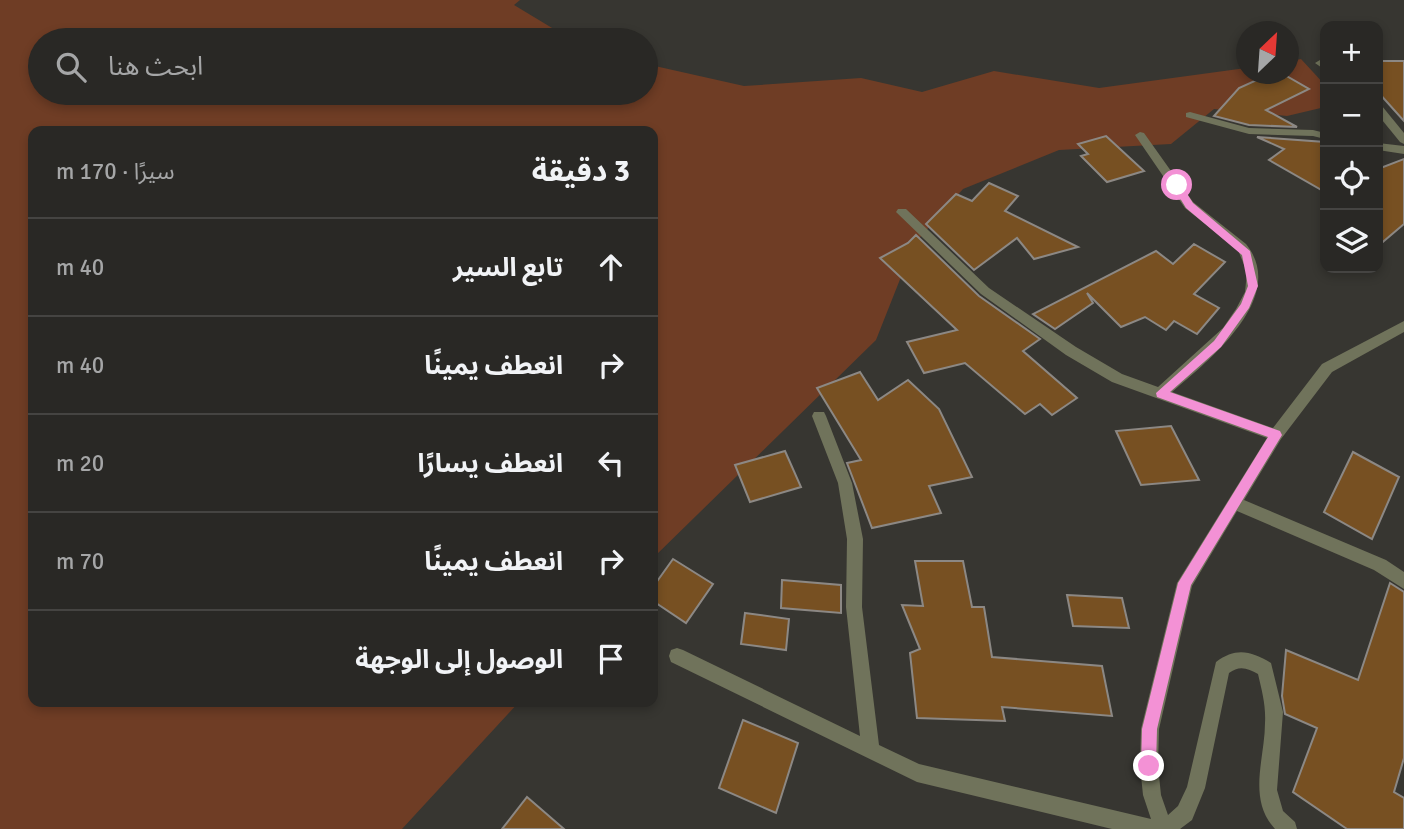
<!DOCTYPE html>
<html lang="ar">
<head>
<meta charset="utf-8">
<style>
	body { margin:0; font-family:Signika,"Noto Sans Arabic",sans-serif; background:#353432; color:#f1f3f6; direction:rtl }
	.controls { position:absolute; right:21px; top:21px; display:grid; overflow:hidden; border-radius:14px; box-shadow:0 4px 10px #0003 }
	.controls button { width:63px; height:63px; display:grid; place-items:center; padding:0; border:0; border-bottom:2px solid #454442; background:#292825; color:#f1f3f6; font:35px sans-serif }
	.compass { position:absolute; left:1236px; top:21px; width:63px; height:63px; border-radius:50%; background:#292825; box-shadow:0 4px 10px #0003; rotate:25deg }
	.stop { position:absolute; width:21px; height:21px; margin:-16px; border:5px solid #f391d5; border-radius:50%; background:#fff }
	.stop.end { background:#f391d5; border-color:#fff; box-shadow:0 2px 7px #0008 }
	.list { margin:0; padding:0; list-style:none }
	h2 { display:flex; justify-content:space-between; align-items:center; height:91px; margin:0; padding:0 28px; font-size:30px }
	h2 small { font-size:23px; font-weight:400; color:#a5a6a7 }
	.list li { display:grid; grid-template-columns:46px 1fr auto; gap:21px; align-items:center; box-sizing:border-box; height:98px; padding:0 28px; border-top:2px solid #454442 }
	.list b { display:block; font-size:26px; white-space:nowrap }
	.list em { font-size:23px; font-style:normal; color:#a5a6a7 }
	.icon { flex:none; width:38px; height:38px; fill:none; stroke:currentColor; stroke-width:2; stroke-linecap:round; stroke-linejoin:round }
	.map { position:relative; flex:none; width:1404px; height:829px; overflow:hidden; direction:ltr }
	.search { position:absolute; background:#292825; box-shadow:0 4px 10px #0003; left:28px; top:28px; width:630px; height:77px; display:flex; align-items:center; gap:18px; box-sizing:border-box; padding:0 24px; border-radius:38px; color:#a5a6a7; font-size:26px }
	.panel { position:absolute; background:#292825; box-shadow:0 4px 10px #0003; left:28px; top:126px; width:630px; height:581px; border-radius:14px; direction:rtl }
	.map>svg:first-child { display:block }
	.green { fill:#6f3d25 }
	.building { fill:#775022; stroke:#8c8884; stroke-width:2 }
	.lines { fill:none; stroke-linecap:round; stroke-linejoin:round }
	.minor { fill:#70735b; fill-rule:evenodd }
	.route { fill:#f391d5 }
</style>
</head>
<body>
<div class="map">
<svg width="1404" height="829" viewBox="0 0 1404 829">
	<rect width="100%" height="100%" fill="#373631"/>
	<polygon class="green" points="0,0 520,0 514,5 572,40 40,40 40,93 646,93 646,64 744,86 861,78 922,92 994,71 1099,88 1246,68 1246,74 1288,74 1289,61 1301,59 1325,85 1325,107 1287,116 1214,109 1171,144 1059,150 963,189 914,244 876,340 653,558 653,131 33,131 33,702 519,702 402,829 0,829"/>
	<g class="building">
		<polygon points="1378,61 1404,61 1404,121 1378,92"/>
		<polygon points="1270,74 1283,74 1309,89 1266,110 1297,127 1249,125 1214,116 1239,88"/>
		<polygon points="1106,136 1144,171 1107,182 1081,156 1088,154 1078,144"/>
		<polygon points="1257,137 1325,142 1325,192 1269,160 1284,149"/>
		<polygon points="1404,159 1404,224 1378,246 1378,169"/>
		<polygon points="989,183 1018,196 1005,211 1078,247 1034,259 1017,238 974,270 926,224 956,194 972,201"/>
		<polygon points="916,235 979,296 1040,339 1023,351 1077,398 1052,415 1040,404 1025,414 965,363 924,373 907,342 957,330 880,258 908,243"/>
		<polygon points="1194,244 1225,262 1194,294 1219,308 1197,334 1174,321 1166,330 1145,317 1121,327 1087,293 1093,303 1055,329 1033,314 1156,251 1173,264"/>
		<polygon points="860,372 878,400 908,380 939,409 972,477 929,486 941,513 872,528 847,463 861,460 817,388"/>
		<polygon points="1171,426 1199,480 1141,485 1116,431"/>
		<polygon points="785,451 801,487 750,502 735,465"/>
		<polygon points="1353,452 1399,477 1372,539 1324,512"/>
		<polygon points="673,559 713,584 686,623 653,601 653,587"/>
		<polygon points="915,561 963,561 972,607 984,607 992,657 1102,666 1112,716 1002,707 1005,721 917,718 910,653 920,649 902,605 923,606"/>
		<polygon points="782,580 841,585 841,613 781,608"/>
		<polygon points="1390,583 1404,592 1404,758 1394,792 1404,798 1404,829 1347,829 1293,792 1317,728 1285,714 1282,696 1286,650 1358,680"/>
		<polygon points="1067,595 1122,598 1129,628 1073,626"/>
		<polygon points="745,613 789,619 786,650 741,644"/>
		<polygon points="743,720 798,743 776,813 719,788"/>
		<polygon points="527,797 564,829 502,829"/>
	</g>
	<g class="lines">
		<g class="minor">
			<polygon points="1320,60 1325,62 1325,70 1315,63"/>
			<polygon points="1378,105 1382,106 1404,133 1404,144 1400,142 1378,115"/>
			<polygon points="1190,112 1249,128 1313,130 1325,133 1325,139 1313,136 1249,134 1186,117 1186,113"/>
			<path d="M1140,132L1144,133L1193,202L1246,244C1289,297 1208,361 1172,392L1273,428L1322,364L1404,321V332L1332,372L1281,439L1244,500L1386,560L1404,572V589L1374,570L1237,511L1192,586L1159,729L1158,766L1161,795L1168,815L1178,806L1187,787L1216,662C1236,647 1251,651 1271,663L1283,712L1277,790L1283,811L1295,822L1297,829H1275C1247,799 1265,758 1265,723C1266,706 1262,691 1258,674C1248,668 1239,665 1229,673L1205,788L1192,820L1180,829H1112L917,782L671,662L669,656L671,650L677,648L683,650L860,736L846,607L847,539L838,483L812,416L814,412H824L826,416L852,483L863,539L862,607L879,745L919,764L1151,819L1143,795L1140,766L1141,729L1177,583L1267,438L1112,382L1066,355L981,294L896,212L898,209H906L989,288L1076,347L1122,374L1158,387L1223,328L1236,309L1245,292L1247,272L1238,250L1185,208L1135,135Z"/>
			<polygon points="1378,143 1404,146 1404,154 1378,150"/>
		</g>
	</g>
	<polygon class="route" points="1174,183 1180,183 1193,203 1250,251 1258,286 1249,308 1221,347 1170,392 1280,431 1282,435 1191,585 1157,729 1156,766 1154,771 1149,773 1144,771 1141,766 1142,729 1178,583 1268,437 1157,397 1156,393 1214,341 1241,304 1248,286 1242,255 1186,208 1172,185"/>
</svg>
<div class="controls">
<button>+</button>
<button>−</button>
<button><svg class="icon" aria-label="locate" viewBox="0 0 24 24"><circle cx="12" cy="12" r="6"/><path d="M12 2v4M12 18v4M2 12h4M18 12h4"/></svg></button>
<button><svg class="icon" aria-label="layers" viewBox="0 0 24 24"><path d="M12 4l9 5-9 5-9-5zM3 14l9 5 9-5"/></svg></button>
</div>
<svg class="compass" viewBox="-18 -18 36 36"><path d="M0-13l5 13h-10z" fill="#e53935"/><path d="M0 13l5-13h-10z" fill="#a5a6a7"/></svg>
<div class="stop" style="left:1177px;top:185px"></div>
<div class="stop end" style="left:1149px;top:766px"></div>
<div class="search"><svg class="icon" aria-label="search" viewBox="0 0 24 24"><circle cx="10" cy="10" r="6"/><path d="M15 15l6 6"/></svg>ابحث هنا</div>
<section class="panel">
<h2>3 دقيقة<small>سيرًا · 170 m</small></h2>
<ul class="list">
<li><svg class="icon" aria-label="ahead" viewBox="0 0 24 24"><path d="M12 20V5M6 11l6-6 6 6"/></svg><div><b>تابع السير</b></div><em>40 m</em></li>
<li><svg class="icon" aria-label="right" viewBox="0 0 24 24"><path d="M7 20v-9h11M14 6l5 5-5 5"/></svg><div><b>انعطف يمينًا</b></div><em>40 m</em></li>
<li><svg class="icon" aria-label="left" viewBox="0 0 24 24"><path d="M17 20v-9H6M10 6l-5 5 5 5"/></svg><div><b>انعطف يسارًا</b></div><em>20 m</em></li>
<li><svg class="icon" aria-label="right" viewBox="0 0 24 24"><path d="M7 20v-9h11M14 6l5 5-5 5"/></svg><div><b>انعطف يمينًا</b></div><em>70 m</em></li>
<li><svg class="icon" aria-label="arrive" viewBox="0 0 24 24"><path d="M6 21V4h12l-3 4 3 4H6"/></svg><div><b>الوصول إلى الوجهة</b></div></li>
</ul>
</section>
</div>
</body>
</html>
